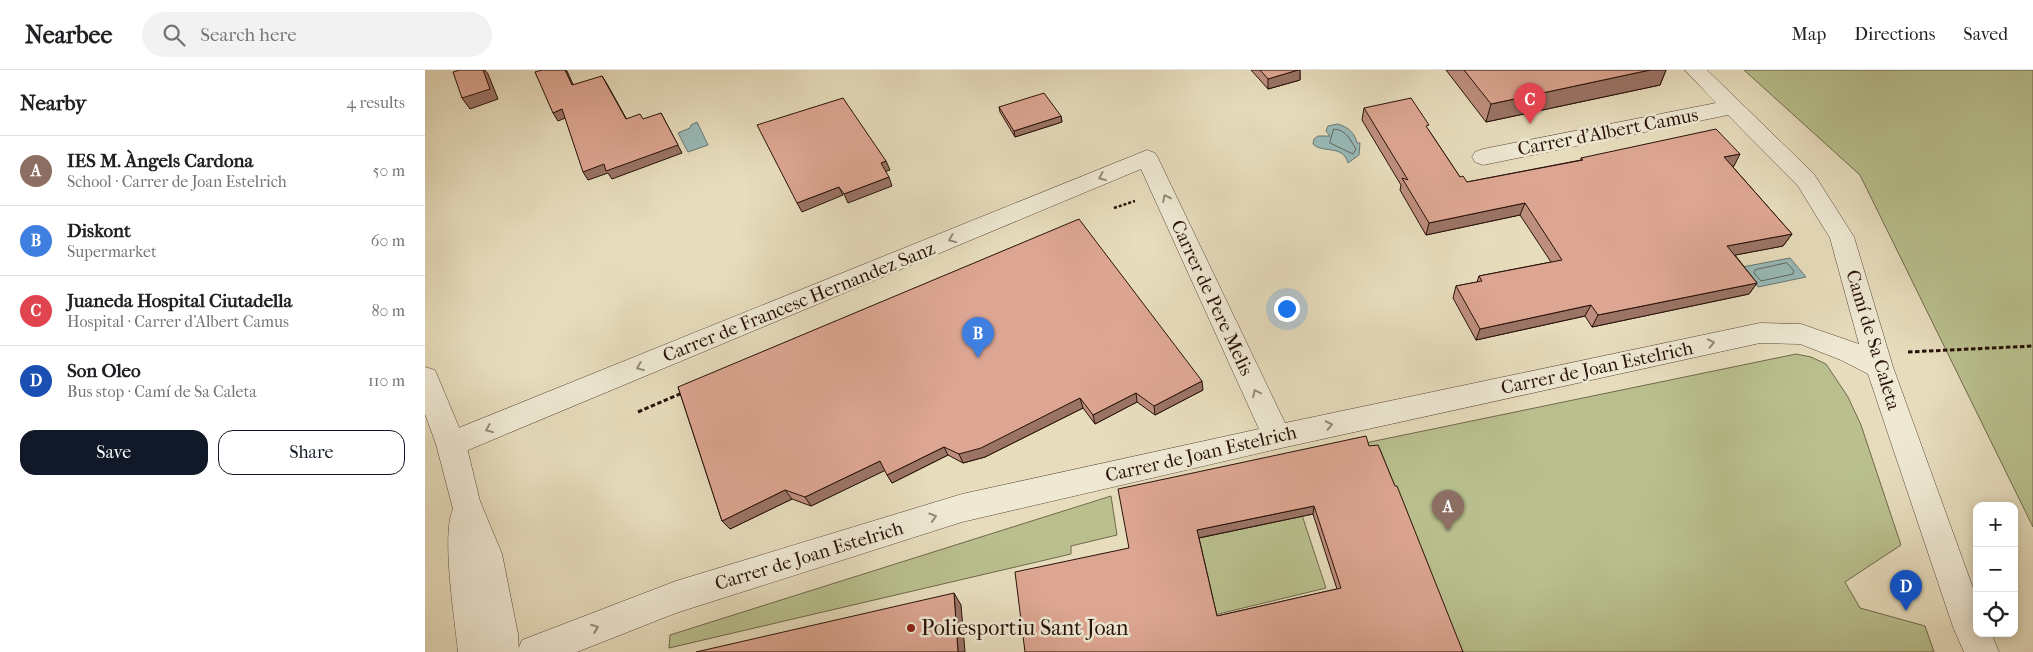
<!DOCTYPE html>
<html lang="en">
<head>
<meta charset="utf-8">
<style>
	body { margin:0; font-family:"IM FELL French Canon",serif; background:#f2f2f2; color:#202124 }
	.controls { position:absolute; right:15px; bottom:15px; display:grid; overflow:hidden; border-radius:10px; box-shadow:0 2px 12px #0003 }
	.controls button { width:45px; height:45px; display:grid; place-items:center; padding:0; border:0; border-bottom:1px solid #e0e0e0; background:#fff; color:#202124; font:25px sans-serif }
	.you { position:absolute; left:861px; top:238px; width:18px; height:18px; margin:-12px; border:4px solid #fff; border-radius:50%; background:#1a73e8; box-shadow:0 0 0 8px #1a73e833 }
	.badge { display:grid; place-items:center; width:32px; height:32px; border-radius:50%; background:#111827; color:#fff; font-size:16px; font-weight:700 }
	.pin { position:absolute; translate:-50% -41px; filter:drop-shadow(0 1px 2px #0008) }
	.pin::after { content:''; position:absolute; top:26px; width:18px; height:15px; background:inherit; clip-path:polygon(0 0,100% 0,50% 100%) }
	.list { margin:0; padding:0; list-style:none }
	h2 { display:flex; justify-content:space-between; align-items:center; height:65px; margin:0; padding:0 20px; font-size:21px }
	h2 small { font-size:16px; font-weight:400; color:#757577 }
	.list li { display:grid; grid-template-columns:32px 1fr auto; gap:15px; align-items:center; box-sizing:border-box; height:70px; padding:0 20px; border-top:1px solid #e0e0e0 }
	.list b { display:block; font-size:19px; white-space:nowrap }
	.list p { margin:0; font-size:16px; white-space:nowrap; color:#757577 }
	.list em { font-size:16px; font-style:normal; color:#757577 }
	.actions { display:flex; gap:10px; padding:15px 20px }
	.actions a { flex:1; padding:11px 0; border:1px solid #111827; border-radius:15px; text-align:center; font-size:18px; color:#111827 }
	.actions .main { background:#111827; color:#fff }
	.icon { flex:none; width:28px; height:28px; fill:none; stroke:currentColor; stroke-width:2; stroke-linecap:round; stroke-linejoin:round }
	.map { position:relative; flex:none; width:1608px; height:582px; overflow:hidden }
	header { display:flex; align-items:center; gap:30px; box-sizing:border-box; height:70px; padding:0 25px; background:#fff; border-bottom:1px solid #e0e0e0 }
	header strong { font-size:24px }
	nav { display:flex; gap:28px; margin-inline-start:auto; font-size:18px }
	.search { width:350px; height:45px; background:#f2f2f2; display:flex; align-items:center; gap:12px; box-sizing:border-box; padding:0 18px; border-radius:28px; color:#757577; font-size:19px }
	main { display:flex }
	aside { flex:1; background:#fff }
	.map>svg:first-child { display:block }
	.green { fill:#b9c08e; stroke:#70684c }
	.water { fill:#98bab8; stroke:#6b7672 }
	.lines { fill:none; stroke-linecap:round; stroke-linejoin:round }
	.shore { stroke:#606660; stroke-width:1 }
	.minor-casing { stroke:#584436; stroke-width:1 }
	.tertiary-casing { stroke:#584436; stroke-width:1 }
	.path-far1 { stroke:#281109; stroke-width:2.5; stroke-dasharray:3 2; stroke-linecap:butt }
	.path { stroke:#281109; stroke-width:3; stroke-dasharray:4.5 2.5; stroke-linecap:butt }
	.minor { fill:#efe9d4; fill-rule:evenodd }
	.tertiary { fill:#efe9d4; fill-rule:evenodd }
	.wall { fill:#be8f7e; stroke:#281109; fill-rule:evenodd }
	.shaded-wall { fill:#9b7466; stroke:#281109 }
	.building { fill:#dda692; stroke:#281109; fill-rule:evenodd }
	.oneway { stroke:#958879 }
	.poi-dot { fill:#8f2418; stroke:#efe9d4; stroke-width:2 }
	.labels { text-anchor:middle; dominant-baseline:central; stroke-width:5; stroke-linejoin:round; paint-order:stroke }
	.street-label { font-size:19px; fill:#281109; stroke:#efe9d4 }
	.near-poi-label { font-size:22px; fill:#281109; stroke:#efe9d4; text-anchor:start }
</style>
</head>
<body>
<header>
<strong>Nearbee</strong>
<div class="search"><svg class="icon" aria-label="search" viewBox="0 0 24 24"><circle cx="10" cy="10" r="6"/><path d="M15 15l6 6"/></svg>Search here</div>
<nav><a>Map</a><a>Directions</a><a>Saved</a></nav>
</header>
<main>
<aside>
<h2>Nearby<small>4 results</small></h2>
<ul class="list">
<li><span class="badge" style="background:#8d6e63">A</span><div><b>IES M. Àngels Cardona</b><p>School · Carrer de Joan Estelrich</p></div><em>50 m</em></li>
<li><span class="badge" style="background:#3f7fe0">B</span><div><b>Diskont</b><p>Supermarket</p></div><em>60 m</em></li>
<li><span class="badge" style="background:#e0444e">C</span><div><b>Juaneda Hospital Ciutadella</b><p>Hospital · Carrer d'Albert Camus</p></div><em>80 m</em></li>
<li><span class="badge" style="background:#1a4fb4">D</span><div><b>Son Oleo</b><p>Bus stop · Camí de Sa Caleta</p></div><em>110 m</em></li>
</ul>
<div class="actions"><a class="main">Save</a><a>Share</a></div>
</aside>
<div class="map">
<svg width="1608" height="582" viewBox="0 0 1608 582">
	<rect width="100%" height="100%" fill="#e7ddbd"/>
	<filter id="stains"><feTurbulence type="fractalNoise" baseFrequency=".004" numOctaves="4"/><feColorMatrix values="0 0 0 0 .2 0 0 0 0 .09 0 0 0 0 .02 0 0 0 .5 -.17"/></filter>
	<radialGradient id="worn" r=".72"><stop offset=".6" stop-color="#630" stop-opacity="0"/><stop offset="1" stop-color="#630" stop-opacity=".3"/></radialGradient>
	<g class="green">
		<polygon points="1319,0 1608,0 1608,457 1435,105"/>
		<polygon points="1371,284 1386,287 1401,294 1423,327 1436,355 1476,475 1420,512 1435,538 1500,556 1509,582 1036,582 955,379 943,380 940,373"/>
		<polygon points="686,426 692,465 646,476 646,484 244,578 245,565"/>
		<polygon points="875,439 901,518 781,547 761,465"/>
	</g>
	<g class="water">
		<polygon points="272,52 283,75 263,82 253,63 265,58 266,55"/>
		<path d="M913,54C923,57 930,63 932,73H935L934,85L923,93C918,74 898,84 888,74L889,69L893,66H905L901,61L903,56Z"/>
		<polygon points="1365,188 1381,207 1333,217 1317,197"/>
	</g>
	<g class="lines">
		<g class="shore">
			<path d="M909,59C922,60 925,70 931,79L928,84L905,73Z"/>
			<polygon points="1362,193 1369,201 1368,204 1336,211 1329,203 1330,200"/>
		</g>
		<g class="minor-casing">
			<polygon id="minor" points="1260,0 1282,0 1389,104 1429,167 1468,297 1552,529 1552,563 1566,563 1574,582 1539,582 1528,557 1443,304 1416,290 1375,274 1335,273 852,379 537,452 251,543 152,582 92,582 97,570 251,511 537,424 834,359 716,99 36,383 26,387 16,383 11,374 16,365 722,80 730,83 733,88 860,353 1335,253 1376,254 1434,274 1405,168 1373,116 1303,45 1058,95 1050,92 1047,87 1050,82 1058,79 1291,33"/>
		</g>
		<g class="tertiary-casing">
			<path id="tertiary" d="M0,297L10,300L41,374L55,431L77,484L93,564L94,582H33C30,550 16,465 28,439L11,374L0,344Z"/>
		</g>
		<polyline class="path-far1" points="689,138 710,131"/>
		<g class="path">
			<polyline points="1483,282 1608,276"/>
			<polyline points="213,342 257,323"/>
		</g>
		<use href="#minor" class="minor"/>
		<use href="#tertiary" class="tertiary"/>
	</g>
	<g class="wall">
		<polygon points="826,0 875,0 875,10 843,19"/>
		<polygon points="1021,0 1241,0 1235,15 1061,52"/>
		<polygon points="574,37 636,46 637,52 590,67 575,42"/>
		<polygon points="939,38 1003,59 1035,107 1042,112 1156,90 1156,88 1309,96 1307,96 1367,164 1358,176 1310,185 1332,213 1324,224 1167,257 1160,246 1051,270 1028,228 1031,216 1052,212 1054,206 1126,192 1095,145 1001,165 975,120 976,115 937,50"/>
		<polygon points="253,317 778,320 730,345 712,332 670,354 658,338 560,387 538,393 523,385 467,413 460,400 386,436 367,429 305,459 297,451"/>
		<path d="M944,376L1038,582H600L704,478ZM888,444L912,519L792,546L774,468Z"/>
	</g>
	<g class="shaded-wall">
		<polygon points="58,0 60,0 63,4 73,29 45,39 37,28"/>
		<polygon points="140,0 141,0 142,1 152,23 147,15"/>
		<polygon points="873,0 875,0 875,10 843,19 843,9"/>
		<polygon points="1225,0 1241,0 1235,15 1061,52 1066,34"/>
		<polygon points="177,6 182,14 206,57 201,49"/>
		<polygon points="137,39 143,47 133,51 128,43"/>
		<polygon points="236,43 257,83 187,109 183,103 163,110 158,102"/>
		<polygon points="636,46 637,52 590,67 589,61"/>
		<polygon points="1315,84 1309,96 1293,99 1299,87"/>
		<polygon points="461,91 465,100 459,102 456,93"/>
		<polygon points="464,107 467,116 423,133 419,124"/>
		<polygon points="414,117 418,125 377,142 372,133"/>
		<polygon points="1100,133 1095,145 1001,165 1004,153"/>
		<polygon points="1367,164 1358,176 1295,188 1302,176"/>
		<polygon points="1332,213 1324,224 1167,257 1173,245"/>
		<polygon points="1166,235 1160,246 1051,270 1055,259"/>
		<polygon points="777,311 778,320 730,345 729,336"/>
		<polygon points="711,323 712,332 670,354 668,345"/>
		<polygon points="655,328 658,338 560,387 538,393 534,384"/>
		<polygon points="519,377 523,385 467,413 462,405"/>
		<polygon points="455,391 461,400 386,436 380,427"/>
		<polygon points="360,420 367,429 305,459 297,451"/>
		<polygon points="889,436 888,444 773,468 772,460"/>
		<polygon points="529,523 536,535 540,582 533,582"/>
	</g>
	<g class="building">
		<polygon points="35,0 58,0 65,19 37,28 28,2"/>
		<polygon points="117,0 140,0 147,15 177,6 201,49 215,44 218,49 236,43 253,75 181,101 179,94 158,102 137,39 128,43 110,2"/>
		<polygon points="835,0 873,0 843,9"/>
		<polygon points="1039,0 1225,0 1066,34"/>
		<polygon points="619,23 636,46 589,61 574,37"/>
		<polygon points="418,28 461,91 456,93 464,107 419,124 414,117 372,133 332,55"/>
		<polygon points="986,28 1004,55 1001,56 1035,107 1038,106 1042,112 1158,90 1156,88 1291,59 1315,84 1299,87 1367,164 1302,176 1332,213 1173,245 1166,235 1055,259 1031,216 1057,211 1054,206 1137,190 1100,133 1004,153 977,108 983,110 939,38"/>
		<polygon points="654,149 777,311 729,336 711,323 668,345 655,328 556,378 534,384 519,377 462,405 455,391 380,427 360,420 297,451 253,317"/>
		<path d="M941,366L944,376L953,375L970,416H972L1038,582H600L590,502L704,478L693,419ZM889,436L916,518L792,546L772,460Z"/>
		<polygon points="529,523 533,582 271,582"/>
	</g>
	<defs><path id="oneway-chevron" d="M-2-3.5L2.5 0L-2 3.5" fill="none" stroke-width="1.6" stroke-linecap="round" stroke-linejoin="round" transform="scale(1.25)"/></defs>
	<g class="oneway">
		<use href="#oneway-chevron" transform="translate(677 107) rotate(158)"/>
		<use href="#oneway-chevron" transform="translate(741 128) rotate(-115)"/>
		<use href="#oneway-chevron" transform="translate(527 169) rotate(158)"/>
		<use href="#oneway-chevron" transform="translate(1286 273) rotate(-12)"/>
		<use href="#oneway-chevron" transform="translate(215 297) rotate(158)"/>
		<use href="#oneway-chevron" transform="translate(831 323) rotate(-115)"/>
		<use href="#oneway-chevron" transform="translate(904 355) rotate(-12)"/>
		<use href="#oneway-chevron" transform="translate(64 359) rotate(158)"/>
		<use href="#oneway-chevron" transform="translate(508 447) rotate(-17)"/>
		<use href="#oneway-chevron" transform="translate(170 558) rotate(-21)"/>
	</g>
	<circle class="poi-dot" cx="486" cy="558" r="5"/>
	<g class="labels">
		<g class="street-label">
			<text transform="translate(1183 62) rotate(-11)">Carrer d'Albert Camus</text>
			<text transform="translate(787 228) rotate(65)">Carrer de Pere Melis</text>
			<text transform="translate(374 232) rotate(-22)">Carrer de Francesc Hernandez Sanz</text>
			<text transform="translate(1448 270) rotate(73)">Camí de Sa Caleta</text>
			<text transform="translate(1172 298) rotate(-12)">Carrer de Joan Estelrich</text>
			<text transform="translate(776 384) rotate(-13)">Carrer de Joan Estelrich</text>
			<text transform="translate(384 486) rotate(-17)">Carrer de Joan Estelrich</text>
		</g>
		<g class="near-poi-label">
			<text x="496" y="558">Poliesportiu Sant Joan</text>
		</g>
	</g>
	<rect width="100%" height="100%" filter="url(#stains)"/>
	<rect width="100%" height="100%" fill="url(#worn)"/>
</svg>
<div class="controls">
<button>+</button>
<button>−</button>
<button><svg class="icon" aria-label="locate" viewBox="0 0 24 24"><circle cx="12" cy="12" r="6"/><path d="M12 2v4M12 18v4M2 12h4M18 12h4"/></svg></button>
</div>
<div class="you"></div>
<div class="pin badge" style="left:1023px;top:461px;background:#8d6e63">A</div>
<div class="pin badge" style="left:553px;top:288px;background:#3f7fe0">B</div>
<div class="pin badge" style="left:1105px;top:54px;background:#e0444e">C</div>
<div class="pin badge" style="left:1481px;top:541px;background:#1a4fb4">D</div>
</div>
</main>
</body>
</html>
